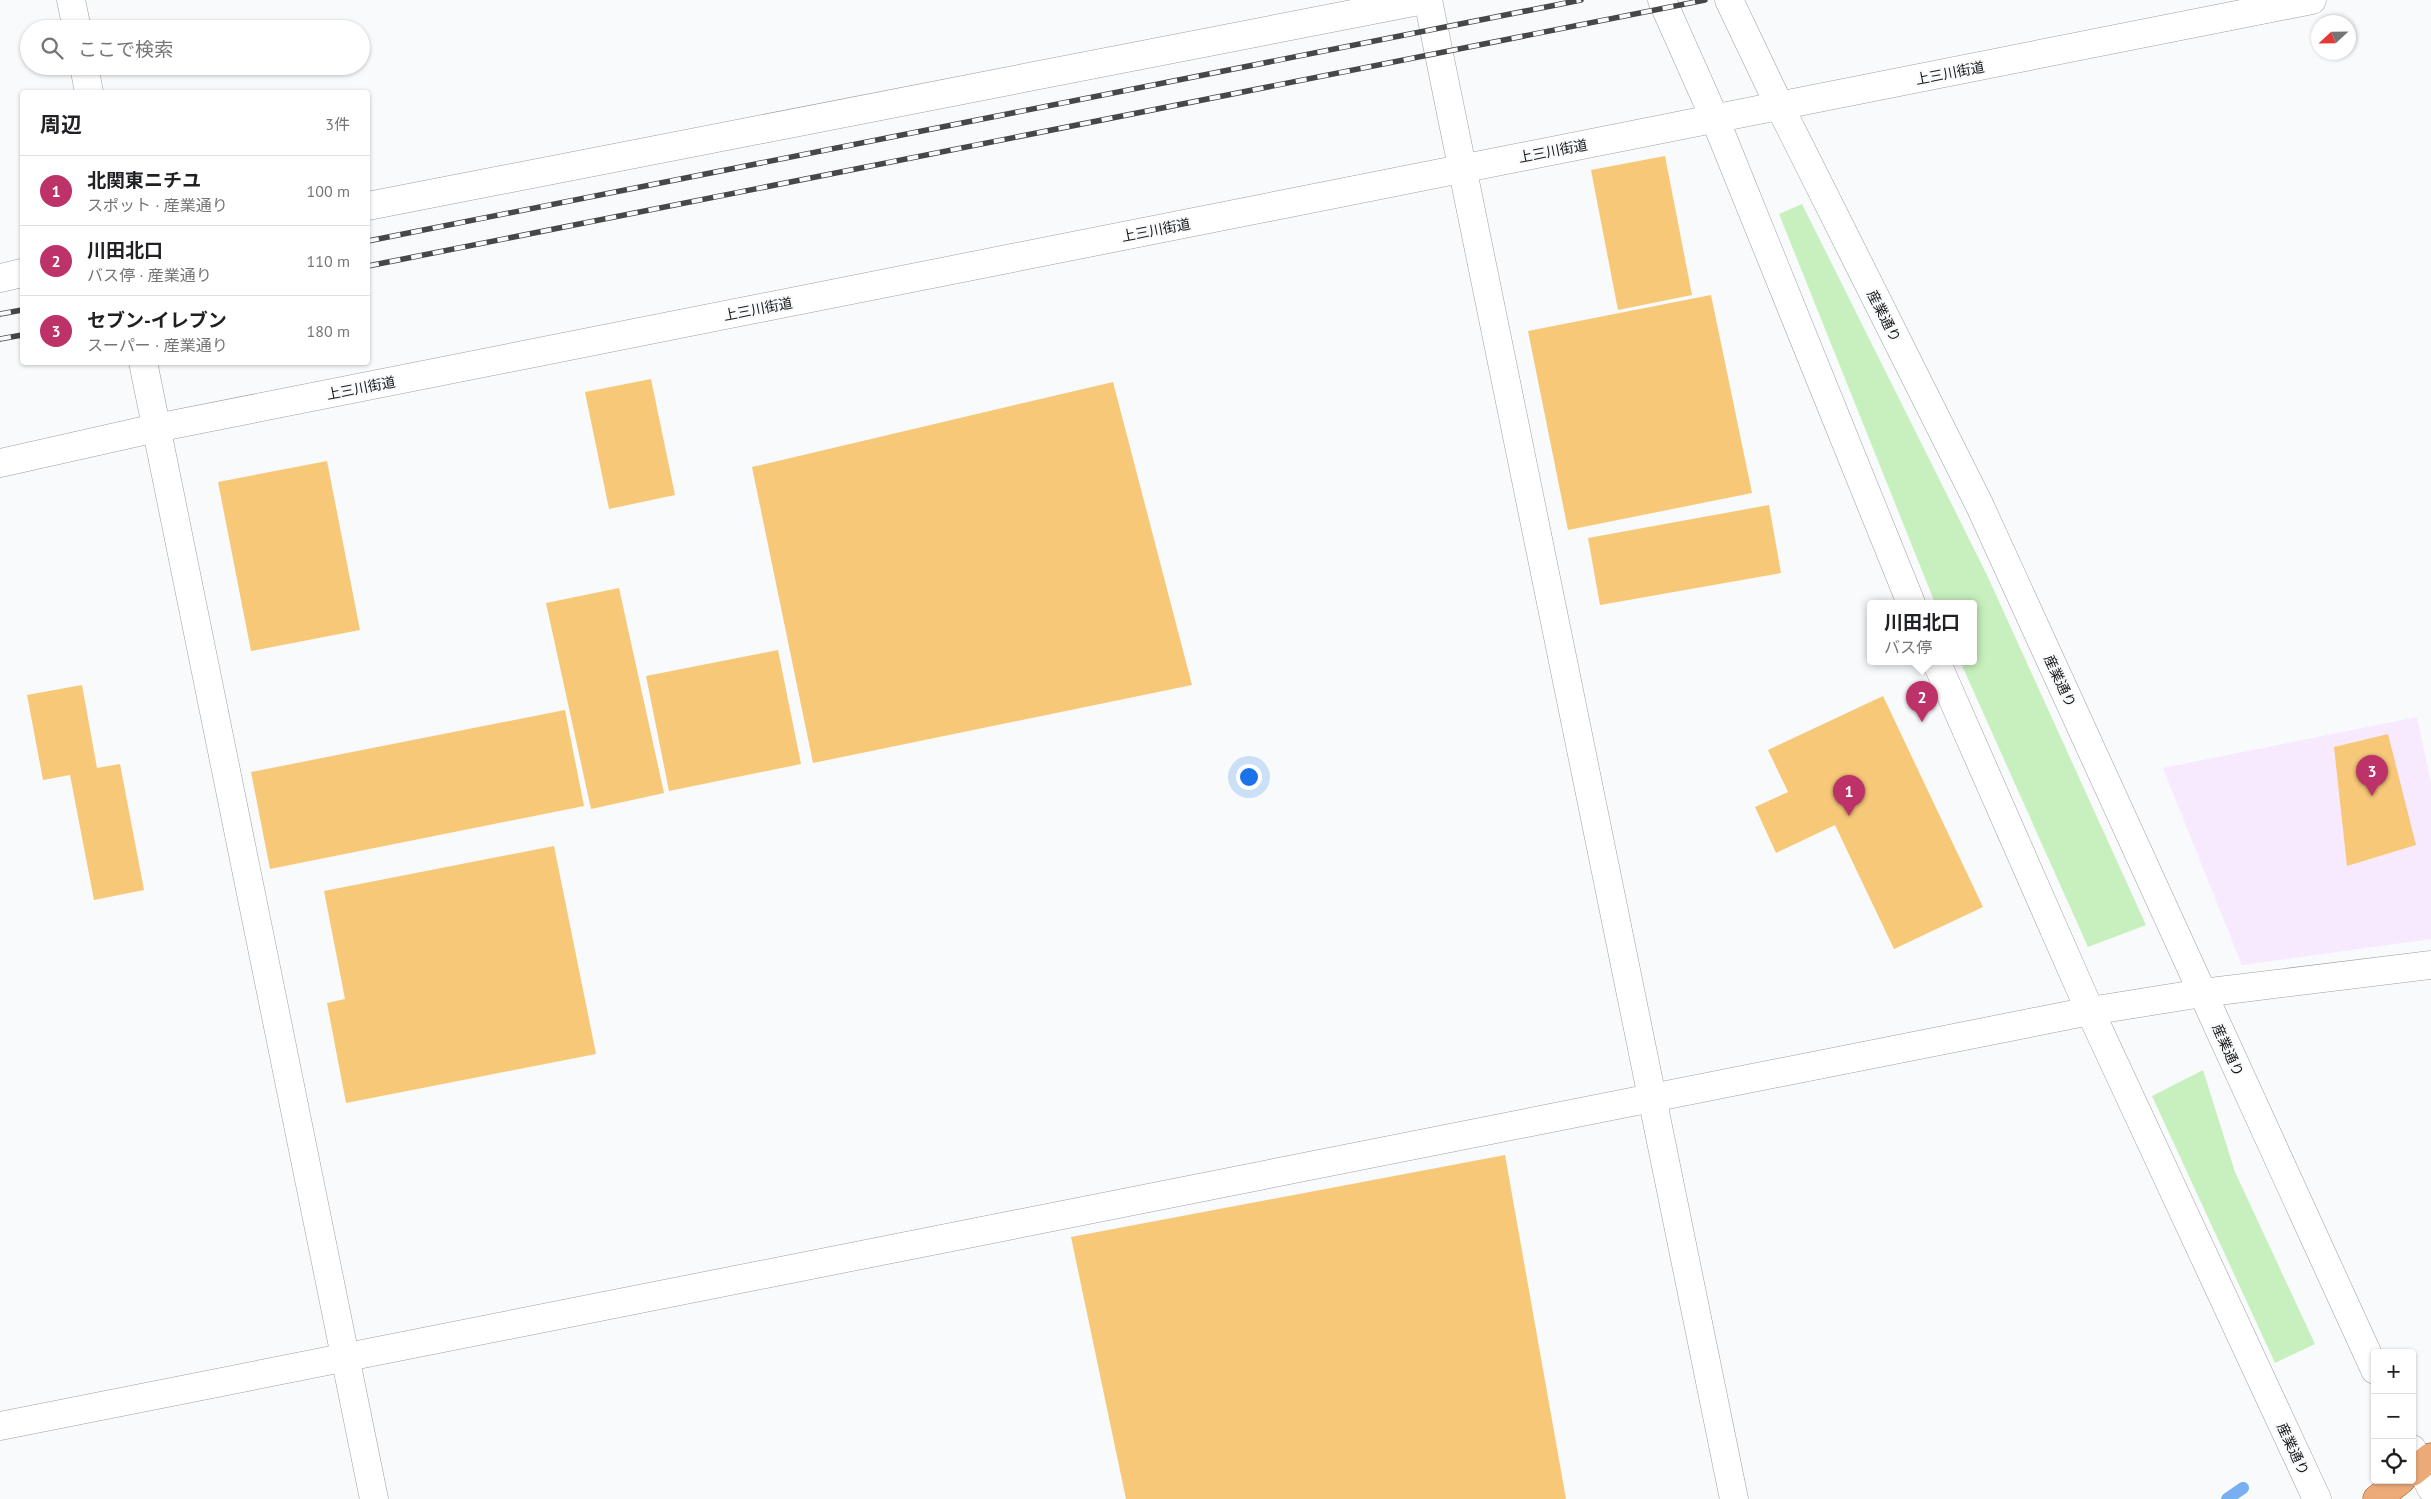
<!DOCTYPE html>
<html lang="ja">
<head>
<meta charset="utf-8">
<style>
	body { margin:0; font-family:"PT Sans","Noto Sans JP",sans-serif; background:#f2f2f2; color:#202124 }
	.controls { position:absolute; right:15px; bottom:15px; display:grid; overflow:hidden; border-radius:5px; box-shadow:0 1px 4px #0004 }
	.controls button { width:45px; height:45px; display:grid; place-items:center; padding:0; border:0; border-bottom:1px solid #e0e0e0; background:#fff; color:#202124; font:25px sans-serif }
	.compass { position:absolute; left:2311px; top:15px; width:45px; height:45px; border-radius:50%; background:#fff; box-shadow:0 1px 4px #0004; rotate:248deg }
	.you { position:absolute; left:1248px; top:776px; width:18px; height:18px; margin:-12px; border:4px solid #fff; border-radius:50%; background:#1a73e8; box-shadow:0 0 0 8px #1a73e833 }
	.badge { display:grid; place-items:center; width:32px; height:32px; border-radius:50%; background:#be326a; color:#fff; font-size:16px; font-weight:700 }
	.pin { position:absolute; translate:-50% -41px; filter:drop-shadow(0 1px 2px #0008) }
	.pin::after { content:''; position:absolute; top:26px; width:18px; height:15px; background:inherit; clip-path:polygon(0 0,100% 0,50% 100%) }
	.popup { position:absolute; left:1867px; top:600px; width:110px; height:65px; box-sizing:border-box; display:grid; place-content:center; border-radius:5px; background:#fff; filter:drop-shadow(0 1px 4px #0005); font-size:16px; white-space:nowrap; color:#757577 }
	.popup b { font-size:19px; color:#202124 }
	.popup::after { content:''; position:absolute; left:50%; top:100%; margin-left:-10px; border:10px solid transparent; border-top-color:#fff }
	.list { margin:0; padding:0; list-style:none }
	h2 { display:flex; justify-content:space-between; align-items:center; height:65px; margin:0; padding:0 20px; font-size:21px }
	h2 small { font-size:16px; font-weight:400; color:#757577 }
	.list li { display:grid; grid-template-columns:32px 1fr auto; gap:15px; align-items:center; box-sizing:border-box; height:70px; padding:0 20px; border-top:1px solid #e0e0e0 }
	.list b { display:block; font-size:19px; white-space:nowrap }
	.list p { margin:0; font-size:16px; white-space:nowrap; color:#757577 }
	.list em { font-size:16px; font-style:normal; color:#757577 }
	.icon { flex:none; width:28px; height:28px; fill:none; stroke:currentColor; stroke-width:2; stroke-linecap:round; stroke-linejoin:round }
	.map { position:relative; flex:none; width:2431px; height:1499px; overflow:hidden }
	.search { position:absolute; background:#fff; box-shadow:0 1px 4px #0004; left:20px; top:20px; width:350px; height:55px; display:flex; align-items:center; gap:12px; box-sizing:border-box; padding:0 18px; border-radius:28px; color:#757577; font-size:19px }
	.panel { position:absolute; background:#fff; box-shadow:0 1px 4px #0004; left:20px; top:90px; width:350px; height:275px; border-radius:5px }
	.map>svg:first-child { display:block }
	.commercial { fill:#f8eafe }
	.green { fill:#c8f0be }
	.lines { fill:none; stroke-linecap:round; stroke-linejoin:round }
	.stream { stroke:#77aff0; stroke-width:12 }
	.building { fill:#f6c878 }
	.street-casing { stroke:#9e9fa1; stroke-width:29 }
	.secondary-casing { stroke:#9e9fa1; stroke-width:29 }
	.primary-casing { stroke:#99521c; stroke-width:29 }
	.street { stroke:#fff; stroke-width:28 }
	.secondary { stroke:#fff; stroke-width:28 }
	.primary { stroke:#ecaa78; stroke-width:28 }
	.rail-casing { stroke:#474748; stroke-width:5.5 }
	.rail { stroke:#f8fafc; stroke-width:4; stroke-dasharray:11; stroke-linecap:butt }
	.labels { text-anchor:middle; dominant-baseline:central; stroke-width:4; stroke-linejoin:round; paint-order:stroke }
	.street-label { font-size:14px; fill:#161617; stroke:#f8fafc }
</style>
</head>
<body>
<div class="map">
<svg width="2431" height="1499" viewBox="0 0 2431 1499">
	<rect width="100%" height="100%" fill="#f8fafc"/>
	<polygon class="commercial" points="2417,717 2431,783 2431,939 2242,965 2163,768"/>
	<g class="green">
		<polygon points="1802,204 1987,575 2146,925 2088,947 1960,661 1973,661 1973,603 1935,603 1779,214"/>
		<polygon points="2203,1070 2235,1172 2315,1344 2275,1363 2152,1096"/>
	</g>
	<g class="lines">
		<polyline class="stream" points="2227,1499 2243,1488"/>
	</g>
	<g class="building">
		<polygon points="1665,156 1692,295 1618,310 1591,170"/>
		<polygon points="1711,295 1752,493 1568,530 1528,331"/>
		<polygon points="651,379 675,495 609,509 585,392"/>
		<polygon points="1113,382 1192,685 813,763 752,467"/>
		<polygon points="327,461 360,630 251,651 218,482"/>
		<polygon points="1769,505 1781,573 1600,605 1588,538"/>
		<polygon points="619,588 664,793 591,809 546,603"/>
		<polygon points="778,650 801,764 669,791 646,676"/>
		<polygon points="82,685 97,768 120,764 144,890 94,900 70,775 43,780 27,695"/>
		<polygon points="1883,696 1983,907 1894,949 1835,825 1776,853 1755,807 1788,792 1768,750"/>
		<polygon points="565,710 584,806 270,869 251,772"/>
		<polygon points="2388,734 2416,845 2347,866 2334,747"/>
		<polygon points="554,846 596,1054 346,1103 327,1003 345,999 324,891"/>
		<polygon points="1505,1155 1566,1499 1126,1499 1071,1237"/>
	</g>
	<g class="lines">
		<g class="street-casing">
			<g id="street">
				<polyline points="71,0 77,29"/>
				<polyline points="1428,0 1734,1499"/>
				<polyline points="84,66 89,92"/>
				<polyline points="368,206 1424,0"/>
				<polyline points="0,278 22,273"/>
				<polyline points="143,362 374,1499"/>
				<polyline points="0,463 156,428 2312,0"/>
				<polyline points="0,1426 2090,1011 2202,993 2431,965"/>
			</g>
		</g>
		<g class="secondary-casing">
			<g id="secondary">
				<polyline points="1662,0 1715,119 1911,603"/>
				<polyline points="1729,0 1780,107 1979,504 2375,1370"/>
				<polyline points="1936,661 2090,1011 2317,1499"/>
				<polyline points="2412,1449 2431,1488"/>
			</g>
		</g>
		<g class="primary-casing">
			<g id="primary">
				<polyline points="2412,1472 2431,1457"/>
				<polyline points="2377,1499 2401,1480"/>
			</g>
		</g>
		<use href="#street" class="street"/>
		<use href="#secondary" class="secondary"/>
		<use href="#primary" class="primary"/>
		<g class="rail-casing">
			<g id="rail">
				<polyline points="368,241 1581,0"/>
				<polyline points="368,266 1705,0"/>
				<polyline points="0,314 22,310"/>
				<polyline points="0,339 22,335"/>
			</g>
		</g>
		<use href="#rail" class="rail"/>
	</g>
	<g class="labels">
		<g class="street-label">
			<text transform="translate(1950 73) rotate(-11)">上三川街道</text>
			<text transform="translate(1553 151) rotate(-11)">上三川街道</text>
			<text transform="translate(1156 230) rotate(-11)">上三川街道</text>
			<text transform="translate(758 309) rotate(-11)">上三川街道</text>
			<text transform="translate(1884 316) rotate(63)">産業通り</text>
			<text transform="translate(361 388) rotate(-11)">上三川街道</text>
			<text transform="translate(2060 681) rotate(65)">産業通り</text>
			<text transform="translate(2228 1050) rotate(66)">産業通り</text>
			<text transform="translate(2293 1449) rotate(65)">産業通り</text>
		</g>
	</g>
</svg>
<div class="controls">
<button>+</button>
<button>−</button>
<button><svg class="icon" aria-label="locate" viewBox="0 0 24 24"><circle cx="12" cy="12" r="6"/><path d="M12 2v4M12 18v4M2 12h4M18 12h4"/></svg></button>
</div>
<svg class="compass" viewBox="-18 -18 36 36"><path d="M0-13l5 13h-10z" fill="#e53935"/><path d="M0 13l5-13h-10z" fill="#757577"/></svg>
<div class="you"></div>
<div class="pin badge" style="left:1849px;top:816px">1</div>
<div class="pin badge" style="left:1922px;top:722px">2</div>
<div class="popup"><b>川田北口</b>バス停</div>
<div class="pin badge" style="left:2372px;top:796px">3</div>
<div class="search"><svg class="icon" aria-label="search" viewBox="0 0 24 24"><circle cx="10" cy="10" r="6"/><path d="M15 15l6 6"/></svg>ここで検索</div>
<section class="panel">
<h2>周辺<small>3件</small></h2>
<ul class="list">
<li><span class="badge">1</span><div><b>北関東ニチユ</b><p>スポット · 産業通り</p></div><em>100 m</em></li>
<li><span class="badge">2</span><div><b>川田北口</b><p>バス停 · 産業通り</p></div><em>110 m</em></li>
<li><span class="badge">3</span><div><b>セブン-イレブン</b><p>スーパー · 産業通り</p></div><em>180 m</em></li>
</ul>
</section>
</div>
</body>
</html>
